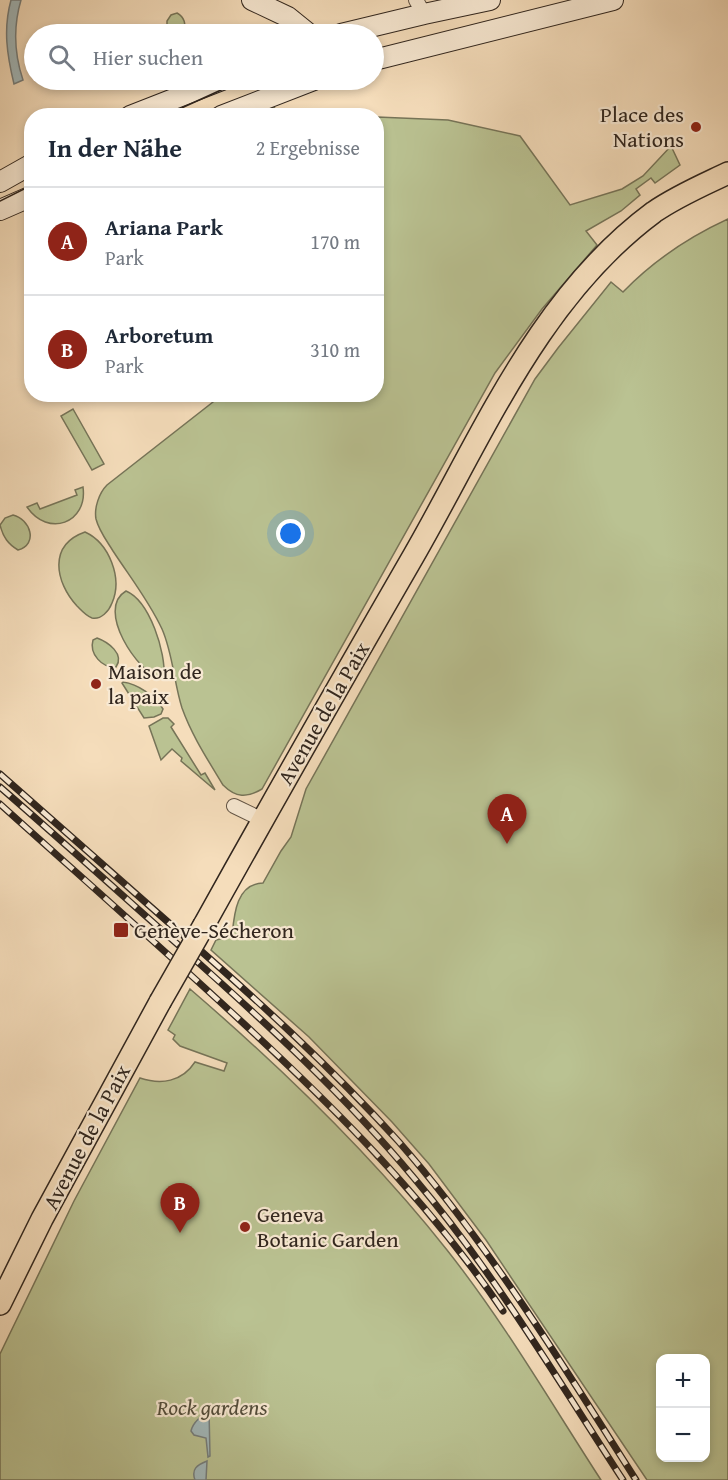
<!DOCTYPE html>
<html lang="de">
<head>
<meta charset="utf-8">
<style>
	body { margin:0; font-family:"Gentium Book Plus",serif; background:#f6f6f7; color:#1f2937 }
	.controls { position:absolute; right:18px; bottom:18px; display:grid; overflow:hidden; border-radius:12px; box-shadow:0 3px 9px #0003 }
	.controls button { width:54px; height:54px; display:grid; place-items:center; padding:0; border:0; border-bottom:2px solid #e0e1e3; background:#fff; color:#1f2937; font:30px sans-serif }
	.you { position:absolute; left:291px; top:534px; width:21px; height:21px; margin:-15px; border:4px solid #fff; border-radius:50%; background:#1a73e8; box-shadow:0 0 0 9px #1a73e833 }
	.badge { display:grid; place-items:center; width:39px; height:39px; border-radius:50%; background:#8f2418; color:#fff; font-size:20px; font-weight:700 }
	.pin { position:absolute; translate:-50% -50px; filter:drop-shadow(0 2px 3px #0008) }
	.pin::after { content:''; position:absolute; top:32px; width:21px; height:18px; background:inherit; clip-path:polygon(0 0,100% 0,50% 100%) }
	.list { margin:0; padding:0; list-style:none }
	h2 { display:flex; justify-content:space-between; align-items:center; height:78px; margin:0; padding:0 24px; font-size:26px }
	h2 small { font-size:20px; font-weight:400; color:#747a83 }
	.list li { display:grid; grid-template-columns:39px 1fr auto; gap:18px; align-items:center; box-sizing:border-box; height:108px; padding:0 24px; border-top:2px solid #e0e1e3 }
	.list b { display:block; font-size:22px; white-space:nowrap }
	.list p { margin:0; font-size:20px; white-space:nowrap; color:#747a83 }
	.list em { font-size:20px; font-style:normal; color:#747a83 }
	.icon { flex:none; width:33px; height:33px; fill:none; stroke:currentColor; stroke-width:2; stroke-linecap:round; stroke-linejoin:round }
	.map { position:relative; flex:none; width:728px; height:1480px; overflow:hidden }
	.search { position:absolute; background:#fff; box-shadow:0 3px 9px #0003; left:24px; top:24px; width:360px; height:66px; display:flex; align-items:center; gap:15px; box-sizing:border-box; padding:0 21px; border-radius:33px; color:#747a83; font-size:22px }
	.panel { position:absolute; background:#fff; box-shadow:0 3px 9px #0003; left:24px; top:108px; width:360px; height:294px; border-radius:24px }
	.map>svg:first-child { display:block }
	.green { fill:#bac292; stroke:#767458; stroke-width:1.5; fill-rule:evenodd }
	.water { fill:#a2b9bc; stroke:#757e7d; stroke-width:1.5 }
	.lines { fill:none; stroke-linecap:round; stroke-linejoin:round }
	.minor-casing { stroke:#625445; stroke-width:16 }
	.secondary-casing { stroke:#31261e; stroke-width:22 }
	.primary-casing { stroke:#31261e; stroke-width:24 }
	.minor { stroke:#f8e9d3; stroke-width:14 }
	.secondary { stroke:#f8e9d3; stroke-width:20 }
	.primary { stroke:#f5ddbb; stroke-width:21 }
	.tram { stroke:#31261e; stroke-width:1.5 }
	.rail-casing { stroke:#31261e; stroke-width:7 }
	.rail { stroke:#f8e9d3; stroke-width:4.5; stroke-dasharray:14; stroke-linecap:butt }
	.primary-bridge-casing { stroke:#31261e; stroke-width:24; stroke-linecap:butt }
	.primary-bridge { stroke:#f5ddbb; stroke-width:21 }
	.poi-dot { fill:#8f2418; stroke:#f8e9d3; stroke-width:2 }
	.labels { text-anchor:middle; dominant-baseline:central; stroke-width:4.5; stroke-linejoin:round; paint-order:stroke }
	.poi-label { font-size:22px; fill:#31261e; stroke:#f8e9d3; text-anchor:start }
	.street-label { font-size:22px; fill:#31261e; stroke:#f8e9d3 }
	.park-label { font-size:22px; font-style:italic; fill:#534d3b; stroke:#f8e9d3 }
</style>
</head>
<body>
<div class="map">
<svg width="728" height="1480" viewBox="0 0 728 1480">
	<rect width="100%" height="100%" fill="#f5ddbb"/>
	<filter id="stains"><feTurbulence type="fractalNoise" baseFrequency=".00333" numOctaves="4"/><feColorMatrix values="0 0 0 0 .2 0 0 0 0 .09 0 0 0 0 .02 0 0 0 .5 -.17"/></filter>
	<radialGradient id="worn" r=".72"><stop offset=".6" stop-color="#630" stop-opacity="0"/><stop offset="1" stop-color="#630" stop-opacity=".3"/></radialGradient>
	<g class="green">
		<path d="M177,13C186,18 185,25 185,34H167V21L171,15Z"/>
		<polygon points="274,107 277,112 343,115 252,115"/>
		<path d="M377,117L448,120L520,136L570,205L622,189L643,176L671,146L680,165L655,183L651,178L636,189L640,195L621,211L586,231L597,245L542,309L495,373L262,789C247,798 236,798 223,785C208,760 192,736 182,708C174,683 173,654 162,629C149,601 130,577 113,551C107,541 99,531 96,519C94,508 99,493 107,485L222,395L376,394Z"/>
		<path d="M728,219V1480H647L486,1240L429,1164L392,1122L309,1037L211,950L216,940L232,936C234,915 236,884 263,883L281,851L291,837L306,789L535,379L558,348L611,282L623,292C653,261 689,237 728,219ZM660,1358H706V1458H660Z"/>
		<polygon points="73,409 104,464 92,470 61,416"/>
		<path d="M83,487C88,523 48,538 27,507L37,503L40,509L77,495L75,490Z"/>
		<path d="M13,515C30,519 39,544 18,550C8,544 3,537 0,525L5,518Z"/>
		<path d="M85,532C109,543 123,578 112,603C109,611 101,620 92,618C86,616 81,610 77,606C55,582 48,545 85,532Z"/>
		<path d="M126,591C150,601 166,653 164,677L161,679C138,673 95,609 126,591Z"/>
		<path d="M97,638C108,642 125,654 116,667C102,668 89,654 93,640Z"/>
		<path d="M123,682C138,684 155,696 163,709L161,714L154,717L144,718L122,683Z"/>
		<polygon points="163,718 168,718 174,724 171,727 201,775 205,773 215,790 181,761 182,758 172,749 161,760 149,726"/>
		<path d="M190,989C283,1069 371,1154 447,1250C504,1322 551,1403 601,1480H0V1354L74,1201L140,1078C161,1085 182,1082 195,1062L224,1071L227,1063L180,1046L173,1039L175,1035L168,1030Z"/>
	</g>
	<g class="water">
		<path d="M11,0H21C13,27 14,53 23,80L14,84C7,55 3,29 11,0Z"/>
		<path d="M206,1408L209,1410L210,1456L208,1457L206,1438L194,1435L191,1431C193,1420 202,1419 206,1408Z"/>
		<path d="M207,1461L206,1480H195C191,1469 197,1465 207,1461Z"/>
	</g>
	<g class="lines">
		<g class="minor-casing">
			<g id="minor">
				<polyline points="416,0 424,14"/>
				<polyline points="234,806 263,820"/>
			</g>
		</g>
		<g class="secondary-casing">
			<g id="secondary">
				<polyline points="252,0 288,17 309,34"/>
				<polyline points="341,34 424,14 490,0"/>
				<polyline points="374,60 613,0"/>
				<polyline points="130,116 222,80"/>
				<polyline points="221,116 314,80"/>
				<polyline points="0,182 32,164"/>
				<polyline points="0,210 32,196"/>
			</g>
		</g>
		<g class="primary-casing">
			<g id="primary">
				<path d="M204,925C273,801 343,678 414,555C483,435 539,297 654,212C677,196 703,185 728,173"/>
				<polyline points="0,1304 42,1219 160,1002"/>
			</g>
		</g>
		<use href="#minor" class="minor"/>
		<use href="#secondary" class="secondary"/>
		<use href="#primary" class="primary"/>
		<g class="tram">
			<polyline points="164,116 243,80"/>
			<polyline points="0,201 32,185"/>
		</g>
		<g class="rail-casing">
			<g id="rail">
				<path d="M0,774C59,826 118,878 177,930C254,997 330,1066 399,1142C490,1246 562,1364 636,1480"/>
				<path d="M0,787C61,840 122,895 183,949C264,1021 344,1094 414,1178C493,1271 556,1377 623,1480"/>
				<path d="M0,804C69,866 138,927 206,989C315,1088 420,1189 503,1311"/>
			</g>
		</g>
		<use href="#rail" class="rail"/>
		<g class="primary-bridge-casing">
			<polyline id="primary-bridge" points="160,1002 204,925"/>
		</g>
		<use href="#primary-bridge" class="primary-bridge"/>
	</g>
	<g class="poi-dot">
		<circle cx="696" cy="127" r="6"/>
		<circle cx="96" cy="684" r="6"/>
		<rect x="113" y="922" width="16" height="16" rx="3"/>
		<circle cx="245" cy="1227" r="6"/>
	</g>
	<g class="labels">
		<g class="poi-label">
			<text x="684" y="114" text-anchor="end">Place des<tspan x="684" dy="25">Nations</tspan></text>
			<text x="108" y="671">Maison de<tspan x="108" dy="25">la paix</tspan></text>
			<text x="134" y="930">Genève-Sécheron</text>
			<text x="257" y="1214">Geneva<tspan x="257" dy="25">Botanic Garden</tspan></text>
		</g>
		<g class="street-label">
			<text transform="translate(323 713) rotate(-60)">Avenue de la Paix</text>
			<text transform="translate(86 1137) rotate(-62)">Avenue de la Paix</text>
		</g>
		<g class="park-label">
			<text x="212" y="1407">Rock gardens</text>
		</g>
	</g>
	<rect width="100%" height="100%" filter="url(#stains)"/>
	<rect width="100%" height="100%" fill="url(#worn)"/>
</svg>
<div class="controls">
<button>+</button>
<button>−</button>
</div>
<div class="you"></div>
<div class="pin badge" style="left:507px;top:844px">A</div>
<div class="pin badge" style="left:180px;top:1233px">B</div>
<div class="search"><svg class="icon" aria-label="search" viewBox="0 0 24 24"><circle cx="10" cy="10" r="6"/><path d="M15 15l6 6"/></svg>Hier suchen</div>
<section class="panel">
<h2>In der Nähe<small>2 Ergebnisse</small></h2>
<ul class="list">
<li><span class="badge">A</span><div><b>Ariana Park</b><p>Park</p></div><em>170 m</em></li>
<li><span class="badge">B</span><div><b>Arboretum</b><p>Park</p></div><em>310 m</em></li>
</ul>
</section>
</div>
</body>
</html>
